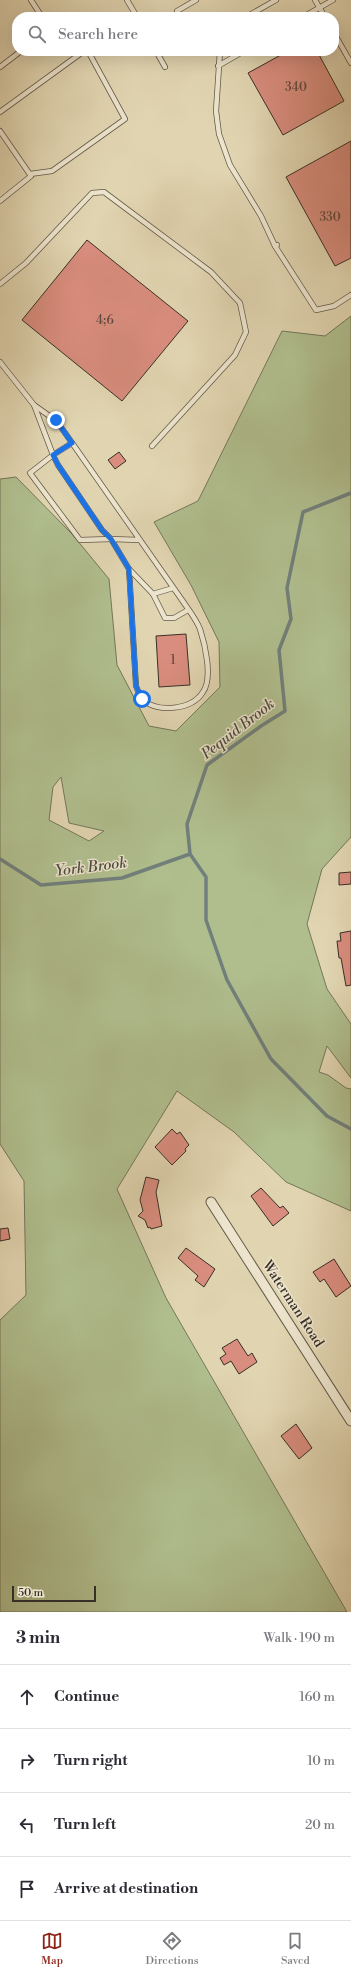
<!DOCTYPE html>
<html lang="en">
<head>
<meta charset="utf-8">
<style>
	body { margin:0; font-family:"Libre Bodoni",serif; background:#f7f7f7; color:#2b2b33 }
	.scale { position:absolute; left:12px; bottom:10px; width:84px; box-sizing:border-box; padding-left:4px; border:2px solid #383027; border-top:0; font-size:11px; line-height:14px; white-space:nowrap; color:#383027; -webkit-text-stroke:3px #ece4cc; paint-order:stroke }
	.stop { position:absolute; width:12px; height:12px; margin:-9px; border:3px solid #1a73e8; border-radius:50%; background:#fff }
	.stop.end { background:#1a73e8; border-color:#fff; box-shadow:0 1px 4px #0008 }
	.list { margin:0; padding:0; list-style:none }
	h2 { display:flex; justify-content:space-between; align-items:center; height:52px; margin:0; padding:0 16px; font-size:17px }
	h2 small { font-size:13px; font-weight:400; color:#7c7c81 }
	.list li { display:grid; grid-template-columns:26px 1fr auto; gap:12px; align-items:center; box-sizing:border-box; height:64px; padding:0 16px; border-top:1px solid #e1e1e2 }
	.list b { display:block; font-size:15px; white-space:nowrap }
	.list em { font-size:13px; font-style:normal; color:#7c7c81 }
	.icon { flex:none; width:22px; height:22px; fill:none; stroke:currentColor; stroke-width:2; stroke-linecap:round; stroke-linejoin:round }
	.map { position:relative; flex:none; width:351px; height:1612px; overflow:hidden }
	.search { position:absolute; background:#fff; box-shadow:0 4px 16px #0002; left:12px; right:12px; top:12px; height:44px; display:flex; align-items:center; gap:10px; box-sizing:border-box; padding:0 14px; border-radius:16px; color:#7c7c81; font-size:15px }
	.sheet { height:308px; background:#fff }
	nav { display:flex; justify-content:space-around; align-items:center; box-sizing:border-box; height:56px; border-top:1px solid #e1e1e2; background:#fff; font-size:11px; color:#7c7c81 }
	nav a { display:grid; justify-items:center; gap:2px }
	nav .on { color:#8f2418 }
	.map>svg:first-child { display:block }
	.green { fill:#b0be8e; stroke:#74775a; fill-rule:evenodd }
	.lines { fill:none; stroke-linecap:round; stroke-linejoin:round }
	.stream { stroke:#71807c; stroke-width:3.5 }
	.building { fill:#d98d7e; stroke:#383027 }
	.service-casing { stroke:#62594a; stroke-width:6 }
	.minor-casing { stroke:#62594a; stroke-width:11 }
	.service { stroke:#ece4cc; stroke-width:4.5 }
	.minor { stroke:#ece4cc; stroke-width:9 }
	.route { stroke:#1a73e8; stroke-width:5 }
	.labels { text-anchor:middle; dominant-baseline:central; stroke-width:3; stroke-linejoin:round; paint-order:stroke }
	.number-label { font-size:12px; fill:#60473d }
	.street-label { font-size:14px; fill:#383027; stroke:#ece4cc }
	.water-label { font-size:15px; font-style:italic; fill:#4b4b43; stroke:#ece4cc }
</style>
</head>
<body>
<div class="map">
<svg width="351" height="1612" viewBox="0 0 351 1612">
	<rect width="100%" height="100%" fill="#e1d5b1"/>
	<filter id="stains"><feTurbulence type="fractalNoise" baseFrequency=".005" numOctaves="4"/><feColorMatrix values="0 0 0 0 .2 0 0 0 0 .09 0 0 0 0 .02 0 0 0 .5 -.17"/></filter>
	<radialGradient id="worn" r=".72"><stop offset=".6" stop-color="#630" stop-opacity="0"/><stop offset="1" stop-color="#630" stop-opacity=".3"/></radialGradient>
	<path class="green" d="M351,316V837L322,869L307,924L327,989L351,1024V1078L327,1046L319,1072L328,1075L346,1088L351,1089V1211L286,1182L234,1132L177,1091L117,1189L166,1298L347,1612H0V1320L26,1295L24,1181L0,1144V479L16,477L72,534L109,579L117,665L149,726L176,731L220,687L219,642L191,585L154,522L198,501L282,331L325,336ZM61,777L69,823L104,831L89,841L49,820L53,787Z"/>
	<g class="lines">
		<g class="stream">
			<polyline points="351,493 303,512 287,588 291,619 279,650 285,711 261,726 207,765 187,824 190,854 206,877 206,920 227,980 271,1059 327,1116 351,1129"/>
			<polyline points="0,859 41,885 122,878 190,854"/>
		</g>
	</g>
	<g class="building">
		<polygon points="288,51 317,51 344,101 283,135 248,73"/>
		<polygon points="351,141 351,258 335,266 286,177"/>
		<polygon points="87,240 188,321 122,401 22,320"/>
		<polygon points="119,452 126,461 115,469 108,460"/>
		<polygon points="186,634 190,685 159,687 156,636"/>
		<polygon points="351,872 351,884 339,885 339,873"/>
		<polygon points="351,931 351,985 346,986 341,958 339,958 337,941 341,941 340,933"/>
		<polygon points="172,1129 177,1134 180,1132 189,1145 185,1149 186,1151 172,1165 155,1147"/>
		<polygon points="146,1177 159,1180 156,1192 162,1226 151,1229 150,1227 148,1228 145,1220 138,1216 143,1211 140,1200"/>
		<polygon points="261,1188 280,1208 283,1206 289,1213 273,1226 251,1196"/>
		<polygon points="8,1228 10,1239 0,1241 0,1229"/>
		<polygon points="186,1248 215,1269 204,1287 195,1280 198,1276 178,1258"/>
		<polygon points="334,1259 351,1286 336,1297 324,1279 320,1282 313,1272"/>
		<polygon points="237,1339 248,1356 252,1353 257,1362 239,1374 231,1361 224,1365 220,1358 226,1354 222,1348"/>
		<polygon points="296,1424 312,1448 299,1459 281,1436"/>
	</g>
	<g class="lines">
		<g class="service-casing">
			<g id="service">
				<polyline points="31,0 42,17"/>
				<polyline points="127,0 137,17"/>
				<polyline points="315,0 325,17"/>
				<polyline points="177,11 196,0"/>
				<polyline points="246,17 276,0"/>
				<polyline points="303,17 333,0"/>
				<polyline points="334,33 351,63"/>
				<polyline points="156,51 165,67"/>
				<polyline points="220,51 216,111 219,134 230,165 261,216 275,246 277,245"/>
				<polyline points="218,66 244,51"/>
				<polyline points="0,67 21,51"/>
				<polyline points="0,112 84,51"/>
				<polyline points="0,131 31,176 0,201"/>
				<polyline points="30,174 52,171 125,119 88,51"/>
				<polyline points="275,246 316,310 334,306 351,295"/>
				<polyline points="0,284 26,263 92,193 104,192 211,272 240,303 246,332 235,355 152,446"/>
				<path d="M0,362L34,405L55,420L63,430L182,600C188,609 196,619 200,629C205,644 213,678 203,692C192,710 158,713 143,700C139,697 138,690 136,686L129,569L111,539L139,540"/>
				<polyline points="34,405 53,455 72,443"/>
				<polygon points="53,455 58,465 102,530 111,539 80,540 30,473"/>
				<polyline points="129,569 153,594 165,618 174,618 188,610"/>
				<polyline points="153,594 173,588"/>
			</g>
		</g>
		<g class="minor-casing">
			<polyline id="minor" points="211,1202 351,1421"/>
		</g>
		<use href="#service" class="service"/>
		<use href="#minor" class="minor"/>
	</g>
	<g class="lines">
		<polyline class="route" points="56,420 72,443 53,455 58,465 102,530 111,539 129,569 136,686 142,699"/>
	</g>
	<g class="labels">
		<g class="number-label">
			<text x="296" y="87">340</text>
			<text x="330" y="217">330</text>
			<text x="105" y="320">4;6</text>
			<text x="173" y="660">1</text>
		</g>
		<g class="street-label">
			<text transform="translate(293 1304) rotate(57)">Waterman Road</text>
		</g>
		<g class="water-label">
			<text transform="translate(238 729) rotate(-38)">Pequid Brook</text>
			<text transform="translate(91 867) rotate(-7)">York Brook</text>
		</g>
	</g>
	<rect width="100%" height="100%" filter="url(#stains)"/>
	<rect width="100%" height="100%" fill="url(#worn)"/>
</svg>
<div class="scale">50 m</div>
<div class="stop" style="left:142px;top:699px"></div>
<div class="stop end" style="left:56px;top:420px"></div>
<div class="search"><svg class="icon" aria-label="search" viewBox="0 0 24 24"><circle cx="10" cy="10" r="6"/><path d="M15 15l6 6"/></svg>Search here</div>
</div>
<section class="sheet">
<h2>3 min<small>Walk · 190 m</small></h2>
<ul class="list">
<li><svg class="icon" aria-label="ahead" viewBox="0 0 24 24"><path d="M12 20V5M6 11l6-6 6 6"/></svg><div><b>Continue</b></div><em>160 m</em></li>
<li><svg class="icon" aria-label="right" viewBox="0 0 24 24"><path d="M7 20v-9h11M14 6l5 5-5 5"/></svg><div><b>Turn right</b></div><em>10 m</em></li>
<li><svg class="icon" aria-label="left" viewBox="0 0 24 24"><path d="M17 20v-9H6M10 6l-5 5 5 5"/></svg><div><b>Turn left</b></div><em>20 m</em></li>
<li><svg class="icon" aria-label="arrive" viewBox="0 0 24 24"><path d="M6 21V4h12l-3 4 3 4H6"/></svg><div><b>Arrive at destination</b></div></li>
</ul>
</section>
<nav>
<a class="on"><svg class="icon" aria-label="map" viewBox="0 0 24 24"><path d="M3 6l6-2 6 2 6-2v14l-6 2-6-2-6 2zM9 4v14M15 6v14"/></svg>Map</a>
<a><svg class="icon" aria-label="directions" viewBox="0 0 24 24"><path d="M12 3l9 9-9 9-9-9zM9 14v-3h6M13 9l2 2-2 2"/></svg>Directions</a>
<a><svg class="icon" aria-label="saved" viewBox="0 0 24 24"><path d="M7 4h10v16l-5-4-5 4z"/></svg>Saved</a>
</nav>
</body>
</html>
